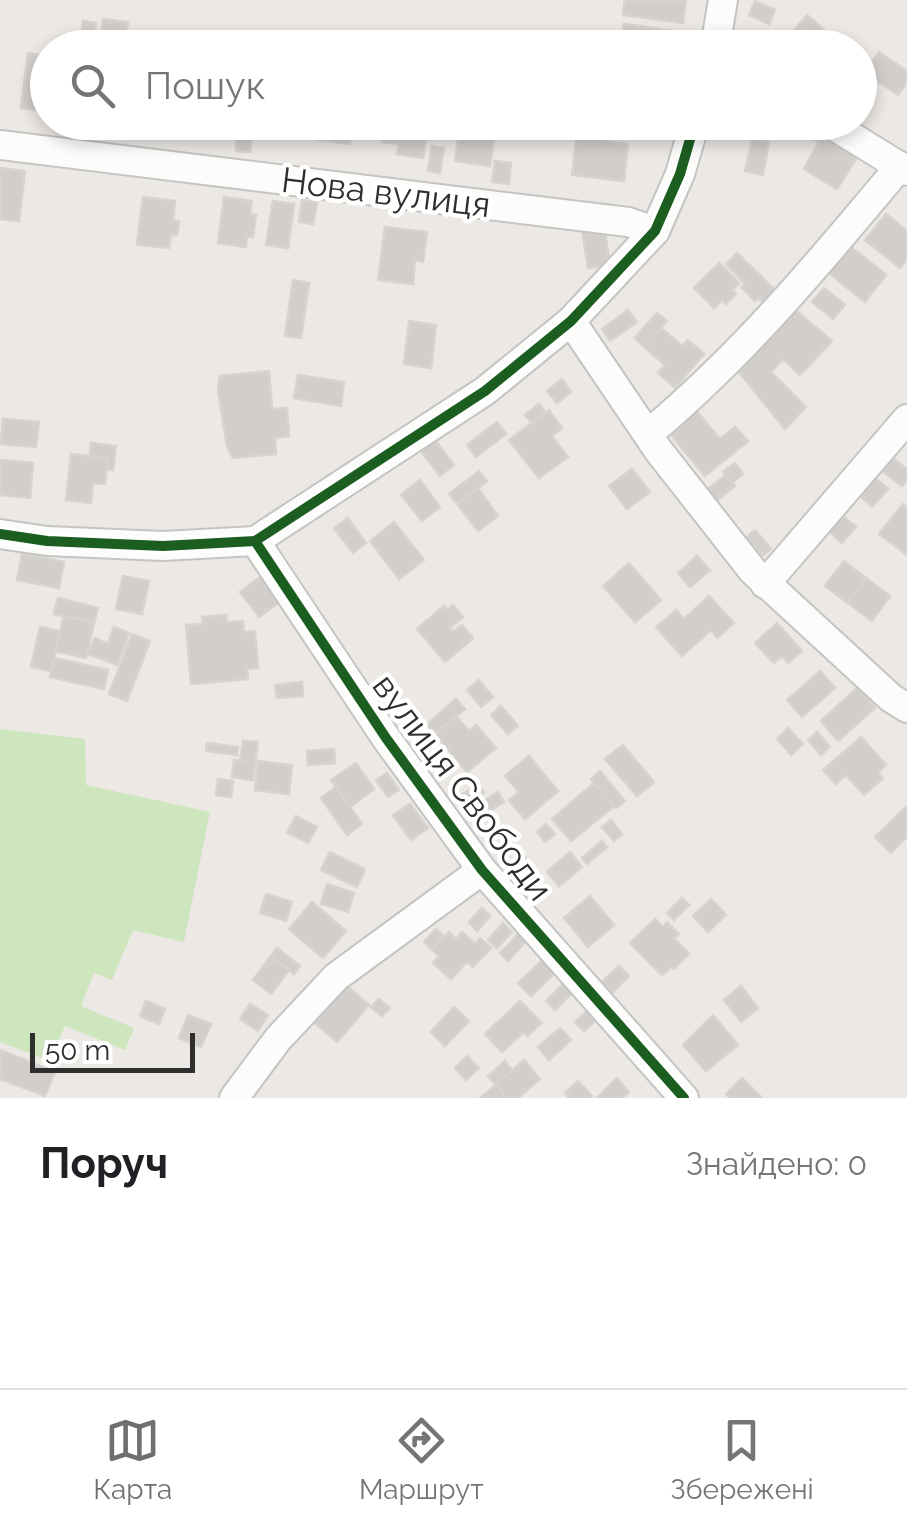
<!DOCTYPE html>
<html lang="uk">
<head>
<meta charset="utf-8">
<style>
	body { margin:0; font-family:Raleway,sans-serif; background:#f6f6f6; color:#202124 }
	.scale { position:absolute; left:30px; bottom:25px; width:165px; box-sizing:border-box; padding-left:10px; border:5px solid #2e2e2e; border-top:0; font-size:28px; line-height:35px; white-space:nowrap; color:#2e2e2e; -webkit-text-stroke:8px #fff; paint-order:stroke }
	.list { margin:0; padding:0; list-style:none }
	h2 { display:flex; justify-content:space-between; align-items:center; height:130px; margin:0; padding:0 40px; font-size:42px }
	h2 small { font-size:32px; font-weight:400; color:#757577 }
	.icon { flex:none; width:55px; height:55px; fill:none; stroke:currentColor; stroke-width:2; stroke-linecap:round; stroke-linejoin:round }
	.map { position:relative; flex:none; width:907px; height:1098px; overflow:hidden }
	.search { position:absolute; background:#fff; box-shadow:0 5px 15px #0003; left:30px; right:30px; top:30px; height:110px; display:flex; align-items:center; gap:25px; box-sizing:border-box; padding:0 35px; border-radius:55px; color:#757577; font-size:38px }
	.sheet { height:290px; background:#fff }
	nav { display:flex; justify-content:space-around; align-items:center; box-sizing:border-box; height:140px; border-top:2px solid #e0e0e0; background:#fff; font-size:28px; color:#757577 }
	nav a { display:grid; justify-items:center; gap:5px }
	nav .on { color:#706f6e }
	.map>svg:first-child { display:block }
	.green { fill:#cee6be }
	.building { fill:#d1cecb; stroke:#d7d4d0; stroke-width:2.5 }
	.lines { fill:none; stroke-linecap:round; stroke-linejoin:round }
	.street-casing { stroke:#c5c4c5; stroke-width:32 }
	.street { stroke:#fcfcfb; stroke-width:28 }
	.cycleway-casing { stroke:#fff; stroke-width:16 }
	.cycleway { stroke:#1b5e20; stroke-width:10 }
	.labels { text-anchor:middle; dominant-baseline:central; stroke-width:9; stroke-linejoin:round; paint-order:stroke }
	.street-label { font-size:35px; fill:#2e2e2e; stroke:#fff }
</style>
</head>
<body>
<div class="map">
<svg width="907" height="1098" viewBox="0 0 907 1098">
	<rect width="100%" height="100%" fill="#ece8e4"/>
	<polygon class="green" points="0,729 85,739 86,785 210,812 184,942 133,930 112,980 94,973 81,1006 134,1028 125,1050 65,1026 50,1061 0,1042"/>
	<g class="building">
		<polygon points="625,0 686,0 683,23 623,15"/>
		<polygon points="755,1 775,10 769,24 749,15"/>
		<polygon points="807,15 838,42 833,48 795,48 799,42 790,35"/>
		<polygon points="103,19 128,22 124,48 99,48"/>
		<polygon points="83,21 96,23 93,46 80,44"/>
		<polygon points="624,24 682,32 680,48 621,48"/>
		<polygon points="248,38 284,43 283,48 247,48"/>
		<polygon points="879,52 907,71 907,82 898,95 865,73"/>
		<polygon points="28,53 48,56 48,112 21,108"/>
		<polygon points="237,122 274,122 272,137 252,134 250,152 236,151"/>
		<polygon points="320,122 353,122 350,144 318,140"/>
		<polygon points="385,122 428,122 423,158 397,154 399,144 382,142"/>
		<polygon points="460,122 496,126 490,166 455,161"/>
		<polygon points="578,122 627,122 626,130"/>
		<polygon points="785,122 807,122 811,125 805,135"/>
		<polygon points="578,125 605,128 604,141 628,144 624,181 572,175"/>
		<polygon points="821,130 859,154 837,189 804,169 819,142 815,140"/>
		<polygon points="752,139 769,142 763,175 745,171"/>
		<polygon points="432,146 444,148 440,173 428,171"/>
		<polygon points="495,161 511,163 509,184 492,182"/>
		<polygon points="0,168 25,171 19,221 0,219"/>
		<polygon points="143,197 175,201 173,220 179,221 177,235 171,235 169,248 137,245"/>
		<polygon points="224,197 252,201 250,214 256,215 253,237 247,236 246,247 218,243"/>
		<polygon points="302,200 317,203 313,224 299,222"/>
		<polygon points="273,201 294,204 288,248 266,245"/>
		<polygon points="886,214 907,231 907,259 900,268 865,240"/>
		<polygon points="604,226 610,265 588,268 582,229"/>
		<polygon points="385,227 427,232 423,262 415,260 413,284 378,280"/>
		<polygon points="850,246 886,275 865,302 829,273"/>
		<polygon points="737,253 779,294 767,306 759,298 755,301 741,287 745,284 726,264"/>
		<polygon points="719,263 739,283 732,290 736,294 726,304 722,300 714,308 694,288"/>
		<polygon points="293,280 309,283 301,338 285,336"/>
		<polygon points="824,288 845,305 833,319 812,302"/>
		<polygon points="792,307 832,341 800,375 783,359 771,372 806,407 785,429 734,366"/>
		<polygon points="628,310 637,322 610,341 602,329"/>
		<polygon points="657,313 667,321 644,347 635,338"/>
		<polygon points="409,321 436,325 431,368 404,364"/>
		<polygon points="661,328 682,346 688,340 704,354 675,388 658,373 665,365 644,347"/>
		<polygon points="269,371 272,409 287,408 289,436 275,438 276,454 233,458 227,446 218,390 220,376"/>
		<polygon points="298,375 344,382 341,406 294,398"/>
		<polygon points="562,379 571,392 557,403 547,391"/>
		<polygon points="539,404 546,413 532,423 525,415"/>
		<polygon points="693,407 720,439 735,427 748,441 705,476 666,429"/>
		<polygon points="549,410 562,428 552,436 568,457 539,478 509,440"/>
		<polygon points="3,419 39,422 36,447 1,444"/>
		<polygon points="497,422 506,434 476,457 467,445"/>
		<polygon points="435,440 454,465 440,476 420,450"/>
		<polygon points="91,443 116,446 113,470 107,469 108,458 90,456"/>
		<polygon points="71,454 108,458 105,484 93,483 91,503 66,500"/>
		<polygon points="892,458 907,469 907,480 902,486 882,471"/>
		<polygon points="0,460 33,463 30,498 0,495"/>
		<polygon points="735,463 743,474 732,483 723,472"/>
		<polygon points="632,469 650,492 627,509 609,486"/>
		<polygon points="479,471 487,481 457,504 449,494"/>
		<polygon points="726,475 735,486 717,501 707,490"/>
		<polygon points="876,479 888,489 872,507 860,496"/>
		<polygon points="420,480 440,507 422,521 401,495"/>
		<polygon points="478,488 498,516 478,531 457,504"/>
		<polygon points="903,504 907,507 907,555 879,534"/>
		<polygon points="843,516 856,527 842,543 830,532"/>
		<polygon points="348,518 366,543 353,553 334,528"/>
		<polygon points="394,522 424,560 399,579 370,541"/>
		<polygon points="755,530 771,549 763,555 747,537"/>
		<polygon points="22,554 64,562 59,588 17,580"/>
		<polygon points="697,556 710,570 690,587 678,573"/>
		<polygon points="844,561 866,578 848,603 825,586"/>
		<polygon points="629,563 661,600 635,622 603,586"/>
		<polygon points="263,575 281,601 259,617 240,592"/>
		<polygon points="123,576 149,581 142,614 116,609"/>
		<polygon points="866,578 890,596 872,621 848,603"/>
		<polygon points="709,596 734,623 717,638 711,630 682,656 656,627 676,610 684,619"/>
		<polygon points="58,598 98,608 94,623 54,614"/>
		<polygon points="453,605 463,617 449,628 453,632 462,625 473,638 445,662 417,629 444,606 447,610"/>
		<polygon points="226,615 227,622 243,621 244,632 255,631 258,668 247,669 248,679 191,684 186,625 203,624 202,617"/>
		<polygon points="64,616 94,623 86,658 55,651"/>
		<polygon points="777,623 802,651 788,663 782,656 774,663 755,643"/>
		<polygon points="40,627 60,631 51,671 31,667"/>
		<polygon points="114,627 129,633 117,665 88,654 95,638 108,644"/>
		<polygon points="132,634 150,641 127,701 109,694"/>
		<polygon points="54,658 108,670 104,689 50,677"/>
		<polygon points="820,671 835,688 802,717 787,700"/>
		<polygon points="479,680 493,697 481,707 467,690"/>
		<polygon points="302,682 303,696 277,698 275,685"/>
		<polygon points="857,688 875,708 838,741 821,721"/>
		<polygon points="456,699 465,709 435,734 427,724"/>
		<polygon points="501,706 518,726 508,734 491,715"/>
		<polygon points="456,716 469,731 476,725 496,748 467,772 435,734"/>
		<polygon points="788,728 803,744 791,755 777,739"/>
		<polygon points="817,732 830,747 821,755 808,740"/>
		<polygon points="861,737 886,765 878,772 883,778 864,795 846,775 836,784 823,770"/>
		<polygon points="243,741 258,742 255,763 240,761"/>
		<polygon points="207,743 238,747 237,755 206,751"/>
		<polygon points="623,745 654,782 637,796 605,759"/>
		<polygon points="334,749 335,763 308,765 307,751"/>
		<polygon points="529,756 558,791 525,819 509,800 519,792 505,776"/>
		<polygon points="234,760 255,763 253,780 232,777"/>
		<polygon points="258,761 292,765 289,794 255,790"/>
		<polygon points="356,763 374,789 350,807 331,780"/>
		<polygon points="600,771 625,801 616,808 591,779"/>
		<polygon points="387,773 399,790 388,797 376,780"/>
		<polygon points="218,779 233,781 231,797 216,795"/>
		<polygon points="594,783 614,806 571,841 552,819"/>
		<polygon points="479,784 484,793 465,805 460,796"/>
		<polygon points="336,787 362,824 347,835 321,798"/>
		<polygon points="498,792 504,802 486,813 480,803"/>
		<polygon points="410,804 428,828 411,840 393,815"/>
		<polygon points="907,806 907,837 891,853 875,837"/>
		<polygon points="296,816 317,827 308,843 287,832"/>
		<polygon points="611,820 622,834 614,841 602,827"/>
		<polygon points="546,824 555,834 545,842 537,832"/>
		<polygon points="602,841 607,847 587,864 582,858"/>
		<polygon points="330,852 365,869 357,887 321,870"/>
		<polygon points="570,852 582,867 559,886 547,872"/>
		<polygon points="522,854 535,869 524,878 512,863"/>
		<polygon points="327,884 354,893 348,912 321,904"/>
		<polygon points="266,894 292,902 286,921 260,913"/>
		<polygon points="590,896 614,925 588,947 564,918"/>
		<polygon points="682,898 689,905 674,920 667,913"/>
		<polygon points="711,899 726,915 708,932 693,916"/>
		<polygon points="312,902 346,931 323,958 289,929"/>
		<polygon points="482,908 490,916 477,931 469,922"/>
		<polygon points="655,919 663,927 667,922 679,934 674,938 689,954 674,969 671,967 662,975 630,943"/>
		<polygon points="503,923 512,932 497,948 488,940"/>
		<polygon points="436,929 444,936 432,950 424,942"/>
		<polygon points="522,930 529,938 508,961 500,953"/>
		<polygon points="449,932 456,939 462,932 475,944 480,938 491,948 473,967 467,962 451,979 433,963 439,956 432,950"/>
		<polygon points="277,948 300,966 294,974 271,956"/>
		<polygon points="271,956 289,970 271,994 253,980"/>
		<polygon points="546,957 558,970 531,996 518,983"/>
		<polygon points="619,966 629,976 613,992 602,982"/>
		<polygon points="567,980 576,989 555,1010 546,1001"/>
		<polygon points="347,986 369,1005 337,1042 315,1023"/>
		<polygon points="741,986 758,1008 741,1022 724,1000"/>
		<polygon points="379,999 390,1008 382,1016 371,1007"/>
		<polygon points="146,1001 165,1009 159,1024 140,1016"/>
		<polygon points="520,1001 542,1023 527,1036 524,1032 502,1052 485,1034"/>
		<polygon points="250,1004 268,1015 258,1031 240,1019"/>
		<polygon points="454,1007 469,1021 445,1046 431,1032"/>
		<polygon points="590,1008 599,1018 584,1031 575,1022"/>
		<polygon points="188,1015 211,1024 201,1047 179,1038"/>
		<polygon points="713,1015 738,1045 706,1071 683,1045"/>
		<polygon points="560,1028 571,1040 549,1060 538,1047"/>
		<polygon points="0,1050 55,1072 45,1096 0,1079"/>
		<polygon points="467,1056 479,1068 466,1080 455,1068"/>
		<polygon points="524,1060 540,1079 518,1098 507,1098 496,1085"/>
		<polygon points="505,1061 512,1070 496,1085 488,1076"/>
		<polygon points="617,1078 629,1092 622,1098 597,1098"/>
		<polygon points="742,1078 762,1098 730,1098 726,1094"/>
		<polygon points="578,1081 592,1096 590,1098 569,1098 565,1093"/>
		<polygon points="496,1085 505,1096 503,1098 480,1098"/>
	</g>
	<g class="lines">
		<g class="street-casing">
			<g id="street">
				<polyline points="715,48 723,0"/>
				<polyline points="828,122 907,171"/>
				<polyline points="0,145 628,222 655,231"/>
				<polyline points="571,321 658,450 753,571 891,698 907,708"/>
				<path d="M648,434C743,355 821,261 900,166"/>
				<polyline points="0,534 47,541 163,546 255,541 485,391 571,321 655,231 680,174 695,122"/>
				<polyline points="255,541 386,738 482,870 684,1098"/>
				<polyline points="765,584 907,419"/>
				<polyline points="234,1098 278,1039 336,977 482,870"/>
			</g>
		</g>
		<use href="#street" class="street"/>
		<g class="cycleway-casing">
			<g id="cycleway">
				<polyline points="0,534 47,541 163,546 255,541 485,391 571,321 655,231 680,174 695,122"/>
				<polyline points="255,541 386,738 482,870 684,1098"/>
			</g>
		</g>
		<use href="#cycleway" class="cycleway"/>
	</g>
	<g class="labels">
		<g class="street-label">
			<text transform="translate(386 192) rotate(7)">Нова вулиця</text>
			<text transform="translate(463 787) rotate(53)">вулиця Свободи</text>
		</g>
	</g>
</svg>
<div class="scale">50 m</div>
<div class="search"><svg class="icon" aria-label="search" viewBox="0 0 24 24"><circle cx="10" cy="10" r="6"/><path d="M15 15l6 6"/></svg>Пошук</div>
</div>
<section class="sheet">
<h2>Поруч<small>Знайдено: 0</small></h2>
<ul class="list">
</ul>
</section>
<nav>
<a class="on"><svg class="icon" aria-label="map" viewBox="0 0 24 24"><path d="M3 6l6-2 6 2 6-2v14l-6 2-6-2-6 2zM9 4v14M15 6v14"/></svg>Карта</a>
<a><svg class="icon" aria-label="directions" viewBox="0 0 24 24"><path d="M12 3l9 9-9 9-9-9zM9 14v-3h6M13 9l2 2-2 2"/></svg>Маршрут</a>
<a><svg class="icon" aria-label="saved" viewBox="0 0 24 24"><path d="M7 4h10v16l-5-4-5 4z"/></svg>Збережені</a>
</nav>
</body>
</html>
